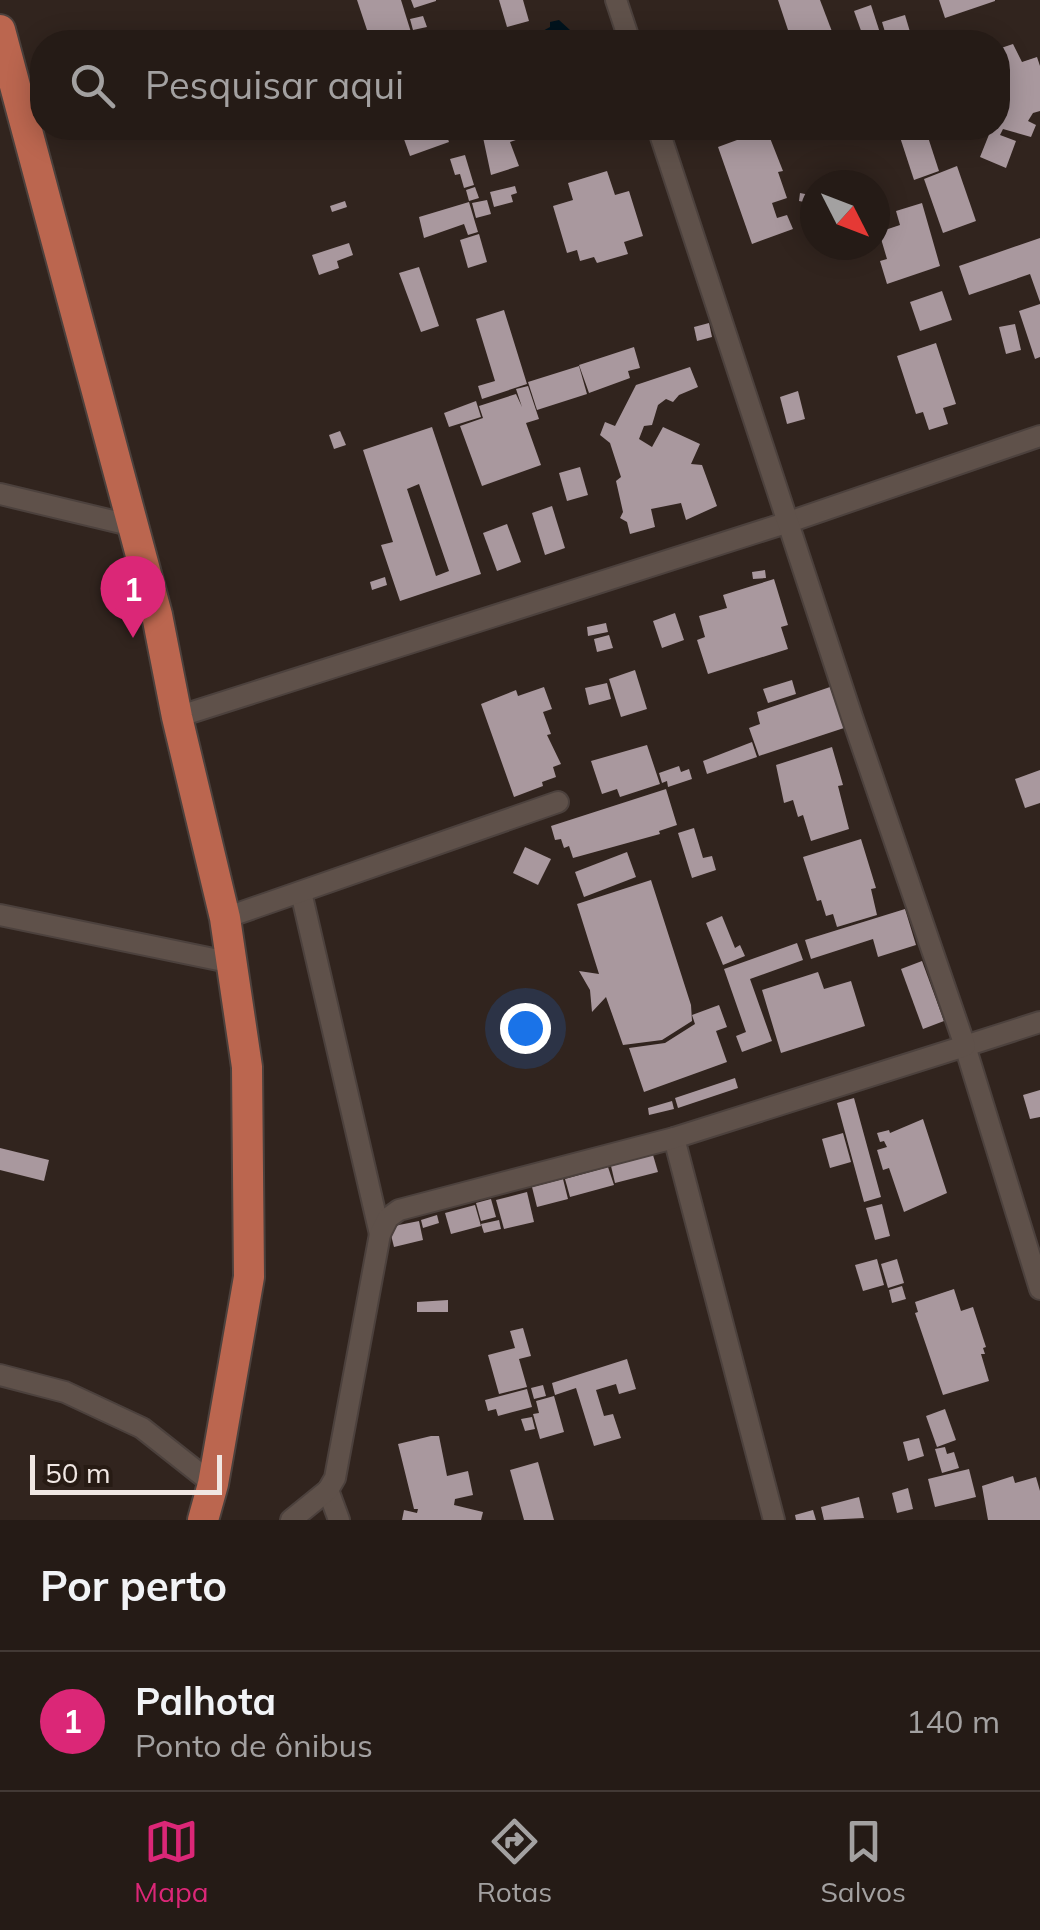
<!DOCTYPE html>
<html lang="pt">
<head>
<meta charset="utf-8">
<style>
	body { margin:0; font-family:Mulish,sans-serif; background:#312823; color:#f1f3f6 }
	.compass { position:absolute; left:800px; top:170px; width:90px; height:90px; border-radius:50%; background:#251b16; box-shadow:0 5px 25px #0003; rotate:132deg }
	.scale { position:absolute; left:30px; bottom:25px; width:192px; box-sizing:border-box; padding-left:10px; border:5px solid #f0e7e3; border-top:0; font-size:28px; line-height:35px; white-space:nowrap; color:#f0e7e3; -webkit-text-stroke:8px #271b14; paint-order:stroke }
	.you { position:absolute; left:525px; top:1028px; width:35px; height:35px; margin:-25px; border:8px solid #fff; border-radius:50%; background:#1a73e8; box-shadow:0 0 0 15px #1a73e833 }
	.badge { display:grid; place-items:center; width:65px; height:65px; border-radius:50%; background:#db2777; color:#fff; font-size:32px; font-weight:700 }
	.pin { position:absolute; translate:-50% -82px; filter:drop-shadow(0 2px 5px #0008) }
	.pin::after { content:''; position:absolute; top:52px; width:35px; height:30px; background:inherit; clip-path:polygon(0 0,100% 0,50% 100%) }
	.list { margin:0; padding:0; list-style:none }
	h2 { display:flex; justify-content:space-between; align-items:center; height:130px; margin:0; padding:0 40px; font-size:42px }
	h2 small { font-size:32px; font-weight:400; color:#a3a1a1 }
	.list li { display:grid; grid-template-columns:65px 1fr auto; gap:30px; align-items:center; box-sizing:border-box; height:140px; padding:0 40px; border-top:2px solid #423935 }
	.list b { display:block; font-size:38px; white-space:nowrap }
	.list p { margin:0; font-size:32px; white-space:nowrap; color:#a3a1a1 }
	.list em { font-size:32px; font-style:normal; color:#a3a1a1 }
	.icon { flex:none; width:55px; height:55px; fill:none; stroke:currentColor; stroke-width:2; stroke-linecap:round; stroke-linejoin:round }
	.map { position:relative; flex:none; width:1040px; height:1520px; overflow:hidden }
	.search { position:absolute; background:#251b16; box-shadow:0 5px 25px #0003; left:30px; right:30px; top:30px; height:110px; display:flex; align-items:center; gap:25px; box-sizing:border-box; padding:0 35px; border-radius:40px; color:#a3a1a1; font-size:38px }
	.sheet { height:270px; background:#251b16 }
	nav { display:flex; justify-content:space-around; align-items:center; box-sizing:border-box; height:140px; border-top:2px solid #423935; background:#251b16; font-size:28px; color:#a3a1a1 }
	nav a { display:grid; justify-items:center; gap:5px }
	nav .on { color:#db2777 }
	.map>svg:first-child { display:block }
	.water { fill:#00131d }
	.building { fill:#a9989e; fill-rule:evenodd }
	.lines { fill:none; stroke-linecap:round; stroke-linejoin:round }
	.minor-casing { stroke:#4c413d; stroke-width:24 }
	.primary-casing { stroke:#4c413d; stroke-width:34 }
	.minor { stroke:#5f514a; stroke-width:20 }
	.primary { stroke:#bb664f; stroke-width:30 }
</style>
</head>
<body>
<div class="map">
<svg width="1040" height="1520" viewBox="0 0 1040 1520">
	<rect width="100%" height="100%" fill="#31241e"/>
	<polygon class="water" points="559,20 570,30 563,42 537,42 539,33 550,27 550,22"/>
	<g class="building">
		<polygon points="357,0 401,0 414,42 371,42"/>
		<polygon points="411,0 436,0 436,1 414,8"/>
		<polygon points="499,0 523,0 529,21 507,27"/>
		<polygon points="778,0 820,0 836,42 792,42"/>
		<polygon points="939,0 995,0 995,1 945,18"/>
		<polygon points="871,5 882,39 865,42 854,11"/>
		<polygon points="905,15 913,42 888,42 882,22"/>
		<polygon points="423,16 427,27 413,30 410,19"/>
		<polygon points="1013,44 1022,62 1037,57 1040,66 1040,111 1033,113 1028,121 1036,125 1031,137 1003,129 1000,135 1016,141 1006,168 980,157 990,132 980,128 998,128 998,49"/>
		<polygon points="400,128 444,128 449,142 410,156"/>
		<polygon points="481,128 551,128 510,142 519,166 491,175"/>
		<polygon points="733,128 761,128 764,135 768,133 783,171 778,172 787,198 772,203 777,218 787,215 793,229 752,244 718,147 737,140"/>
		<polygon points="897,128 925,128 939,171 914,180"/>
		<polygon points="465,155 474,185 464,188 460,174 455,175 450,159"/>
		<polygon points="957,166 976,221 943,233 924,179"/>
		<polygon points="607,171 615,195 629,191 643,236 624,242 628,254 597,263 594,257 580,261 577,250 567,253 553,206 573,200 568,183"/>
		<polygon points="515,186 517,193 511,195 513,202 494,207 490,192"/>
		<polygon points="475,187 479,198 469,201 466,190"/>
		<polygon points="800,193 815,196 815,204 799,201"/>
		<polygon points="487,200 491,214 476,218 472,203"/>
		<polygon points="345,201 347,207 332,212 330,206"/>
		<polygon points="469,202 478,232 468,235 464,224 424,238 419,217"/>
		<polygon points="922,203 940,266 887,284 880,261 887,259 879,232 900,225 896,211"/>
		<polygon points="479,234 487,262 468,268 460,240"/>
		<polygon points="1040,238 1040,302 1030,274 969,295 959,266"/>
		<polygon points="349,243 353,255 337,261 339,268 319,275 312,255"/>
		<polygon points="419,267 439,326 421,332 399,273"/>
		<polygon points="942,291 952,320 920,331 910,302"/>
		<polygon points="1040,304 1040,357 1035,359 1019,311"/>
		<polygon points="504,310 527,384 482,399 478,386 495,381 476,319"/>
		<polygon points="709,323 712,337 697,341 694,327"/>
		<polygon points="1015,324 1021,350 1006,354 999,327"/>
		<polygon points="936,343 956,404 943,408 948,424 929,430 923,412 916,414 897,356"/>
		<polygon points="634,347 640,368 628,371 630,378 589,393 579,365"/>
		<polygon points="579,366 587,394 537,410 528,382"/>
		<polygon points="690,367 698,387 679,395 673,402 666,399 658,405 652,425 644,426 639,439 652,447 663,427 700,444 691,464 702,465 717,506 686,520 681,503 651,509 655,527 630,534 627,522 620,518 623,512 616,481 621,477 610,443 600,435 605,422 615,426 636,385"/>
		<polygon points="528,386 539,419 526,423 541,465 482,486 460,426 483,418 479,406 516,394 522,407 516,389"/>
		<polygon points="798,391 805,419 787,424 780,397"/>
		<polygon points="476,401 481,417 449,427 444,413"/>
		<path d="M432,427L481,574L400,601L381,545L393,542L363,450ZM419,484L449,571L436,576L407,489Z"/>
		<polygon points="340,431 346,445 334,449 329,435"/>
		<polygon points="580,467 588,495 567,501 559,473"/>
		<polygon points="552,506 565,548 545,555 532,513"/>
		<polygon points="507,524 521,562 497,571 483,533"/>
		<polygon points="765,570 766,578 753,579 752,572"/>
		<polygon points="385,577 387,585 372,590 370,582"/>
		<polygon points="774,579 788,625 781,627 788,649 708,674 697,640 705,637 699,616 727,608 723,595"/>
		<polygon points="675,613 684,640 662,648 653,621"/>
		<polygon points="606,623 608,632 588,636 587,627"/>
		<polygon points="609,635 613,648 597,652 594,639"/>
		<polygon points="635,670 647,709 621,717 609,679"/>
		<polygon points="792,680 796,694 768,703 763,689"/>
		<polygon points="607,683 611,699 589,705 585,688"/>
		<polygon points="544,687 552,709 543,712 551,734 547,735 561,764 553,767 556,777 542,782 543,786 514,797 481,704 516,690 518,696"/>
		<polygon points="830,687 844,728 759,756 749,728 760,724 757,712"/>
		<polygon points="752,742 757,757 707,774 703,761"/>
		<polygon points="647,745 660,784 620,797 617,789 602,794 591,761"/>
		<polygon points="832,747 843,785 838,786 849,829 811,841 803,815 798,817 793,800 784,803 776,765"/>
		<polygon points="679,766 681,772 689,769 692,779 668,787 667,781 662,783 659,773"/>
		<polygon points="1040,770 1040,803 1025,808 1015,779"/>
		<polygon points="666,789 677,825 659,831 660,834 573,858 569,846 564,848 561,839 555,840 551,826"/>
		<polygon points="694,828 703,858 712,856 716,870 692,878 678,833"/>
		<polygon points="861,839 876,888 871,889 877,915 837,927 833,914 826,916 821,900 817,901 803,857"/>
		<polygon points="525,847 551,859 538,885 513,873"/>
		<polygon points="627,852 636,877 584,897 575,872"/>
		<polygon points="651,880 691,1005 692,1021 662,1040 623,1045 606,997 592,1012 590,990 579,971 599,974 577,904"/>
		<polygon points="905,909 916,945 878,957 873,939 811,959 805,940"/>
		<polygon points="722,916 735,948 740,945 745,956 723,965 706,923"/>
		<polygon points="797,943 803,960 750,979 772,1041 742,1052 736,1036 746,1032 724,969"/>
		<polygon points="922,961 944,1021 923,1029 901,969"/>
		<polygon points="818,972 824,989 851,981 865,1026 781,1053 762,990"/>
		<polygon points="719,1005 727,1027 716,1031 727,1062 644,1092 629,1048 665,1043 695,1024 692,1015"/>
		<polygon points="735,1078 738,1088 678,1108 675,1098"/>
		<polygon points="1040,1090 1040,1117 1030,1119 1023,1095"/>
		<polygon points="854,1098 881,1197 864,1202 837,1103"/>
		<polygon points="672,1101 674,1109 649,1115 648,1108"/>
		<polygon points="923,1119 947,1193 904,1212 889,1168 883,1170 877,1150 887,1147 884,1141 880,1142 877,1133 889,1130 890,1133"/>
		<polygon points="843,1133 851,1162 830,1168 822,1139"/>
		<polygon points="0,1148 49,1160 44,1181 0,1170"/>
		<polygon points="653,1155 658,1172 615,1183 611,1166"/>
		<polygon points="608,1167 614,1185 570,1197 565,1179"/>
		<polygon points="563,1179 568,1199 537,1207 532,1187"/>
		<polygon points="527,1192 534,1222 504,1229 496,1200"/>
		<polygon points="491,1199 496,1217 481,1221 476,1203"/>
		<polygon points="882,1204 890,1236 875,1240 866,1208"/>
		<polygon points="475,1205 481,1226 451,1234 445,1213"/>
		<polygon points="437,1215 439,1223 423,1228 421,1220"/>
		<polygon points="499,1220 501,1229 484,1233 481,1224"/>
		<polygon points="419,1221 423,1240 394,1247 389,1227"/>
		<polygon points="877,1259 884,1285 863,1291 855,1265"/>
		<polygon points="897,1259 904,1283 888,1288 881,1264"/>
		<polygon points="902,1286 906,1299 892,1303 889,1290"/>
		<polygon points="954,1289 961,1311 973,1307 986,1347 983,1348 985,1354 981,1354 989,1381 943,1395 915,1313 918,1312 915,1302"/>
		<polygon points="448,1300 448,1312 417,1312 417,1302"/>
		<polygon points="523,1328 531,1356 519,1359 527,1387 499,1394 488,1355 515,1348 510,1331"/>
		<polygon points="627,1359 636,1389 619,1394 616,1384 596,1390 604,1416 613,1414 621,1438 594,1446 576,1388 555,1395 552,1383"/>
		<polygon points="543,1385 546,1396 534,1399 531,1388"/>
		<polygon points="527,1389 532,1407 498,1416 496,1409 488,1411 485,1400"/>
		<polygon points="554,1396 564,1432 540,1439 533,1414 539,1413 536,1401"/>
		<polygon points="945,1409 956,1440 937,1447 926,1416"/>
		<polygon points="532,1417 535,1429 525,1431 521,1419"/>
		<polygon points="431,1436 439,1436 447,1476 468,1471 473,1495 455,1499 454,1505 483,1512 481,1520 402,1520 404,1510 417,1513 418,1509 414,1509 398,1444"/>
		<polygon points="919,1438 924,1456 908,1461 903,1442"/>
		<polygon points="945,1447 947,1454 954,1452 959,1468 942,1473 935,1449"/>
		<polygon points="538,1462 554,1520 524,1520 510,1470"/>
		<polygon points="969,1469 976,1497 935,1507 928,1479"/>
		<polygon points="1013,1476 1015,1483 1036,1477 1040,1491 1040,1520 988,1520 982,1486"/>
		<polygon points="908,1488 913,1509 897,1513 892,1493"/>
		<polygon points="859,1497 864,1518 824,1520 821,1507"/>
		<polygon points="813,1510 816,1520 796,1520 795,1515"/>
	</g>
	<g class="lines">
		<g class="minor-casing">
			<g id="minor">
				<polyline points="616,0 630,42"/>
				<polyline points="0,494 134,526"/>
				<polyline points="177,717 789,522 1040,436"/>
				<polyline points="301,892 380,1234"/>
				<polyline points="0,915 233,963"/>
				<polyline points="225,918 558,802"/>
				<polyline points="1040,1022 965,1046 1040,1289"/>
				<polyline points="674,1138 774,1520"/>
				<polyline points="0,1375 65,1392 142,1428 213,1484"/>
				<polyline points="328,1490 339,1520"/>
				<polyline points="291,1520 328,1490 335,1478 380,1234 388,1218 399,1210 674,1138 965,1046 852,717 658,128"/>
			</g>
		</g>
		<g class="primary-casing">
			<polyline id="primary" points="0,30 157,615 177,717 225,918 247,1067 249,1277 213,1484 203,1520"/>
		</g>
		<use href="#minor" class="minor"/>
		<use href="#primary" class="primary"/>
	</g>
</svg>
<svg class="compass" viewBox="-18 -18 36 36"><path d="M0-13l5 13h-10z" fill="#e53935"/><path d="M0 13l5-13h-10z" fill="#a3a1a1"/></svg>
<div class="scale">50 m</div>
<div class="you"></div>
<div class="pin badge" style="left:133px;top:638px">1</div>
<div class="search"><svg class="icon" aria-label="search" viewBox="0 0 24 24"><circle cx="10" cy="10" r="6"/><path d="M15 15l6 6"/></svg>Pesquisar aqui</div>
</div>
<section class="sheet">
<h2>Por perto<small></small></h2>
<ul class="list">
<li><span class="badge">1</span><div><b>Palhota</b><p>Ponto de ônibus</p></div><em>140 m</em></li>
</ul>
</section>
<nav>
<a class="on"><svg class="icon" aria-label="map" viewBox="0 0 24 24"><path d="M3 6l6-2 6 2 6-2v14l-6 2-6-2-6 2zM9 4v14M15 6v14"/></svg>Mapa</a>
<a><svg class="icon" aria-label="directions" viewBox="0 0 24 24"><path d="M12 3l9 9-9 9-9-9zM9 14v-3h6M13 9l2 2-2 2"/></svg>Rotas</a>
<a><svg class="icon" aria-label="saved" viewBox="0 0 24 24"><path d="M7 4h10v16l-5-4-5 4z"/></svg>Salvos</a>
</nav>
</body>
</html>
